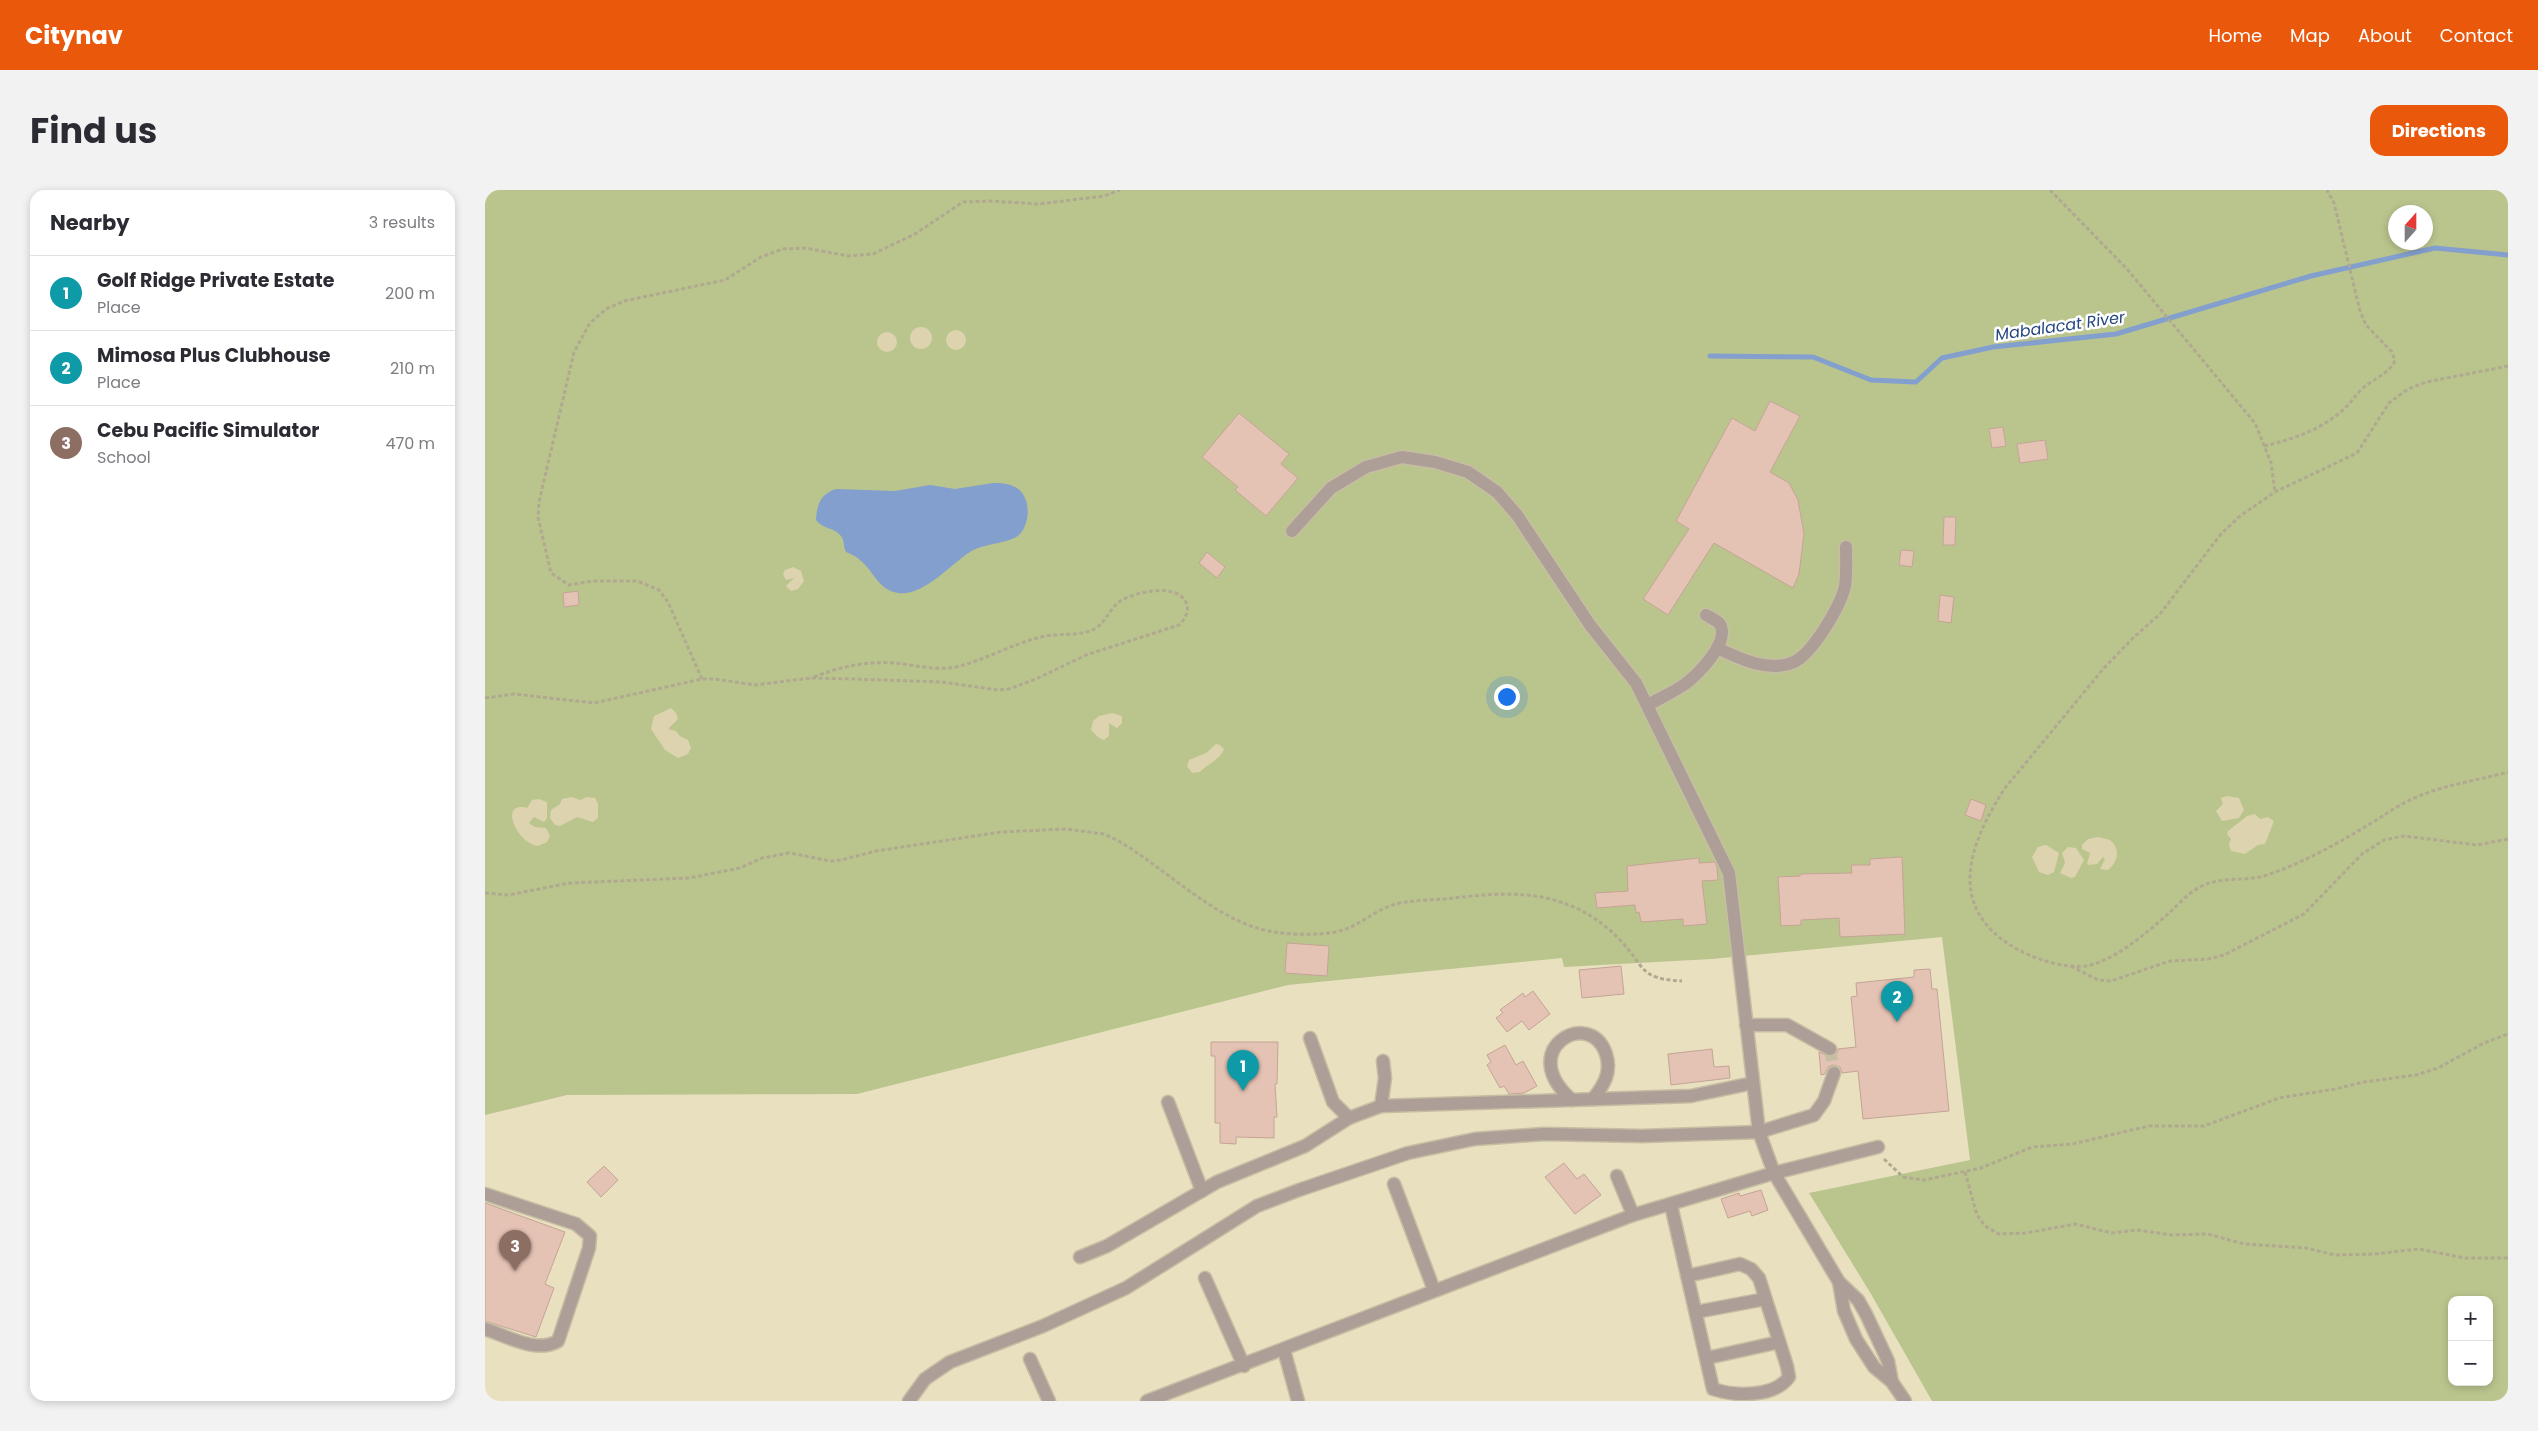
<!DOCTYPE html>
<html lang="en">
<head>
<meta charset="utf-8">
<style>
	body { margin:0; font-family:Poppins,sans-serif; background:#f2f2f3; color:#2b2b33 }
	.controls { position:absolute; right:15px; bottom:15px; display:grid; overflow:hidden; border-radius:10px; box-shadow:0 2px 8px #0003 }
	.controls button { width:45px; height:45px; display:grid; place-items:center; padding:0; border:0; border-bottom:1px solid #e1e1e2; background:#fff; color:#2b2b33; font:25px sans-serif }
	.compass { position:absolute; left:1903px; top:15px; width:45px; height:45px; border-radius:50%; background:#fff; box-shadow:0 2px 8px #0003; rotate:21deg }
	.you { position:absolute; left:1021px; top:506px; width:18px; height:18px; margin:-12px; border:4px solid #fff; border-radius:50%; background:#1a73e8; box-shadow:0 0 0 8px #1a73e833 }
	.badge { display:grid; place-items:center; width:32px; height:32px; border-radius:50%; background:#ea580c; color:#fff; font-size:16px; font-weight:700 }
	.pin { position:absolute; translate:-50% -41px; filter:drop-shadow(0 1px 2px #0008) }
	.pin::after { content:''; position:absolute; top:26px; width:18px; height:15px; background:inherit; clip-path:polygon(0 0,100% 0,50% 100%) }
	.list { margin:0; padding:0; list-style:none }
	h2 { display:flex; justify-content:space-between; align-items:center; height:65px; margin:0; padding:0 20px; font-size:21px }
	h2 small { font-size:16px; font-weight:400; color:#7c7c81 }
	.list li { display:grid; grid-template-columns:32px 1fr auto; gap:15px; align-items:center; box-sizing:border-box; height:75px; padding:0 20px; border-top:1px solid #e1e1e2 }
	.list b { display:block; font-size:19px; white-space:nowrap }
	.list p { margin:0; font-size:16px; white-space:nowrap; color:#7c7c81 }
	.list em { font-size:16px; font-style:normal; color:#7c7c81 }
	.map { position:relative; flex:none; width:2023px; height:1211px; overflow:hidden; border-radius:15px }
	header { display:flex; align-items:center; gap:30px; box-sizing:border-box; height:70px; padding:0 25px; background:#ea580c; color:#fff }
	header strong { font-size:24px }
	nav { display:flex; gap:28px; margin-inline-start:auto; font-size:18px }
	.intro { display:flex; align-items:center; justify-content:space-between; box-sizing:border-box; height:120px; padding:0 30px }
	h1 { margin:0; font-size:35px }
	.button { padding:12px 22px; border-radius:15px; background:#ea580c; color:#fff; font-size:18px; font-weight:700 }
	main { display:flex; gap:30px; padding:0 30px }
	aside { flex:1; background:#fff; border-radius:15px; box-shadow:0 2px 8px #0003 }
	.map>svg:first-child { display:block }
	.green { fill:#bac58e; fill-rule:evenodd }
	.sand { fill:#ddd3ae }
	.water { fill:#839fcd }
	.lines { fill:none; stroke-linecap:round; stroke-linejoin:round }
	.stream { stroke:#839fcd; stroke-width:5 }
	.building { fill:#e5c3b4; stroke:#c4a495 }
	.minor-tunnel { stroke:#c6bea2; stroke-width:12; stroke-dasharray:12 6; stroke-linecap:butt }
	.minor-casing { stroke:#c6bea2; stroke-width:15 }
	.path { stroke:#b0a990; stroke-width:3; stroke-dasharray:4 2.5; stroke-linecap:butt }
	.minor { stroke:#ad9e97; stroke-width:12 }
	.labels { text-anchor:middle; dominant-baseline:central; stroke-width:5; stroke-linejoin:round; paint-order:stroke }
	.water-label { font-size:16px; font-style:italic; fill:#264781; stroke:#fff }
</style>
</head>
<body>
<header>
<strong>Citynav</strong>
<nav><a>Home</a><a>Map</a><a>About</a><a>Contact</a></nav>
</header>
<div class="intro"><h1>Find us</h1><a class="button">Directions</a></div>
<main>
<aside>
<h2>Nearby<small>3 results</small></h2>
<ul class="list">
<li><span class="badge" style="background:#0f9aa8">1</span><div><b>Golf Ridge Private Estate</b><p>Place</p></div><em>200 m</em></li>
<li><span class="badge" style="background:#0f9aa8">2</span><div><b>Mimosa Plus Clubhouse</b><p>Place</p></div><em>210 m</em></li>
<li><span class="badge" style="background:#8d6e63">3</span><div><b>Cebu Pacific Simulator</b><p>School</p></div><em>470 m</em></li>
</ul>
</aside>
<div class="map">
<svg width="2023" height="1211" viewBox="0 0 2023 1211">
	<rect width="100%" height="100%" fill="#e9e0c0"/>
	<path class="green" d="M0,0H2023V1211H1447L1386,1104L1324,1003L1485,970L1457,747L1227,769L1079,777L1077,768L803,795L372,904L82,905L0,925ZM1910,22H1940V52H1910ZM1967,1110H2004V1192H1967Z"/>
	<g class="sand">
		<circle cx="436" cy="148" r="11"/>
		<circle cx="471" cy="150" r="10"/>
		<circle cx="402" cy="152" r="10"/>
		<polygon points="308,377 316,381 319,391 313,399 306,401 301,396 309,388 301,390 298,384 300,380"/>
		<polygon points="186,518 191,523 193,529 183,539 191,541 195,546 203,550 206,558 203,564 193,568 180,560 166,539 169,526"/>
		<polygon points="627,523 637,526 637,533 632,538 624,533 624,546 619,550 614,548 606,540 608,531 614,526"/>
		<path d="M731,554L735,555L739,559C735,570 722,574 715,582L707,583L702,576L704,570L721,563Z"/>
		<polygon points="1742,606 1754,608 1759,620 1754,628 1737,631 1731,621 1738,614 1736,608"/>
		<polygon points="87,607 95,610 102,607 110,608 113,614 113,628 108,632 92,627 75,636 70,635 65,628 66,620 75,614 77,609"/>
		<path d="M54,609L62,612V628L59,632L49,627L44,633L50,637L61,638L65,646L62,652L53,656C30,652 14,610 42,618L47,610Z"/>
		<polygon points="1770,624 1775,629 1783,627 1789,631 1780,654 1773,655 1760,664 1746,661 1744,654 1746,649 1742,644 1743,641 1762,626"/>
		<path d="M1613,647L1625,650C1636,659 1633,672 1623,680L1615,679L1620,669L1618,667L1612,674L1604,675L1602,674L1605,663L1597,659V655L1603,649Z"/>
		<polygon points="1561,655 1574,663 1569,682 1563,685 1554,682 1547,667 1553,657"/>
		<polygon points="1583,657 1591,658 1599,670 1590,687 1586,688 1575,683 1580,673 1577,663"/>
	</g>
	<path class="water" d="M508,293C515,293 523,293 530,297C546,305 546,332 535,344C525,354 498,353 485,362C466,374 438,407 413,403C388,399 388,371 361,362C358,357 360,351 356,346C349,337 339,340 331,330C332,315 335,304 351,299L410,301L445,295L470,299Z"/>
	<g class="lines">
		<polyline class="stream" points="1225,166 1328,167 1386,190 1431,192 1457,168 1508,157 1631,144 1826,86 1950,58 2023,65"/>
	</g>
	<g class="building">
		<polygon points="1285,211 1315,226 1285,282 1304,293 1313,310 1319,344 1314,384 1308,398 1229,353 1183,425 1158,409 1204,339 1191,331 1247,228 1270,241"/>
		<polygon points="754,223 804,264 796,274 813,288 781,326 750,300 753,297 717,267"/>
		<polygon points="1518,237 1521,256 1507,258 1504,239"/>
		<polygon points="1560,250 1563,269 1535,273 1532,254"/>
		<polygon points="1459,327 1471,327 1470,355 1458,355"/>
		<polygon points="1416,360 1429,361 1427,377 1414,375"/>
		<polygon points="722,362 740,377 732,388 714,373"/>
		<polygon points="93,401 94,415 79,417 78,403"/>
		<polygon points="1455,405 1469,407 1466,433 1453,431"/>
		<polygon points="1486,609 1501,615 1496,631 1480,625"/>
		<polygon points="1417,667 1420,744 1355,747 1354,728 1316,730 1316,735 1296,736 1293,687 1315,686 1315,684 1367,683 1366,675 1385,675 1385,669"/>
		<polygon points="1214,668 1214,673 1230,672 1232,677 1233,690 1217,691 1222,734 1198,736 1198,729 1156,732 1154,722 1151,723 1150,715 1112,718 1110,703 1143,701 1142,676"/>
		<polygon points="802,753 844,756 842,786 800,783"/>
		<polygon points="1136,776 1139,804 1097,808 1094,780"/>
		<polygon points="1445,779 1447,799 1452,799 1464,921 1378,929 1373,881 1357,883 1355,877 1348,875 1343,877 1340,884 1336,885 1334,862 1346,867 1352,863 1353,859 1371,857 1366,807 1372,806 1371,793 1429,787 1429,780"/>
		<polygon points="1048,801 1065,824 1044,840 1037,831 1022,842 1011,828 1018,823 1015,820 1038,803 1040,807"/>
		<polygon points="726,852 793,852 792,894 790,894 792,927 789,927 789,948 751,947 751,954 735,953 735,933 730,933 730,866 726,866"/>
		<polygon points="1020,855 1031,875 1038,871 1052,896 1039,903 1024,904 1019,896 1015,898 1002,875 1006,872 1002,865"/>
		<polygon points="1227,859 1229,877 1244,876 1245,888 1186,895 1183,864"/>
		<polygon points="1079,973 1092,989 1099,984 1116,1005 1090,1024 1060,987"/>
		<polygon points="119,976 133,990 116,1007 102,992"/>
		<polygon points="1276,1000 1283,1020 1267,1026 1265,1021 1243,1028 1236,1009 1254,1003 1255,1006"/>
		<polygon points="0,1013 80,1042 60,1094 69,1098 51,1147 0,1131"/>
	</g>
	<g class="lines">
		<polyline class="minor-tunnel" points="1345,859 1349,883"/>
		<g class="minor-casing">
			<g id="minor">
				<polyline points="807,341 846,298 881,277 917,267 950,272 983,282 1012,302 1032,325 1105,435 1151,493 1244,683 1274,942 1289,983 1354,1092 1373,1110 1381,1124 1403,1171 1407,1192"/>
				<path d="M1232,458C1255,469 1284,483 1309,472C1328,463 1356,415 1360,396C1362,383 1361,370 1361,357"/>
				<path d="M1163,515C1175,508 1189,502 1200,494C1213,485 1247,450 1234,433C1231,430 1224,427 1221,425"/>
				<polyline points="1261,835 1302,835 1345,859"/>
				<polyline points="825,848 848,912 864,928"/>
				<path d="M1087,910C1029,860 1105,816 1121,864C1127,882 1119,895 1108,909"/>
				<polyline points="683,912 717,1001"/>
				<polyline points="896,916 900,888 898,871"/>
				<polyline points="1132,986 1148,1025"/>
				<polyline points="909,994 949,1100"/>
				<path d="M0,1004L91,1034L105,1046L104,1058L73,1151C52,1164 22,1146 0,1139"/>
				<path d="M1186,1015L1228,1199C1249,1206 1289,1208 1304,1187L1302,1176L1274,1088L1266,1079L1255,1074L1202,1086"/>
				<polyline points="595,1067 622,1056 732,992 820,956 864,928 896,916 1206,906 1268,893"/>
				<polyline points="720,1088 759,1176"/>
				<polyline points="1354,1092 1359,1121 1371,1149 1389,1177 1407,1192 1420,1211"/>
				<polyline points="1211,1122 1280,1109"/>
				<polyline points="799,1160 813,1211"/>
				<polyline points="1222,1168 1294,1152"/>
				<polyline points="545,1169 564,1211"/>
				<polyline points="424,1211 440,1189 465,1172 558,1136 641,1098 772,1016 814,1000 923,963 990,949 1059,944 1157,946 1274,942 1329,925 1339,911 1349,883"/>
				<polyline points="662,1211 1148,1025 1289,983 1393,957"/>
			</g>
		</g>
		<g class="path">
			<polyline points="1565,0 1642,79 1770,233 1786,273 1790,302"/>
			<path d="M2023,176L1941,192L1923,199L1904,213L1872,263L1790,302L1755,326L1736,344L1675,424L1648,448L1619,478L1520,598C1483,655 1460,719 1532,759C1552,770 1578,778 1601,776C1610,775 1618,770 1626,767C1647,755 1665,740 1683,724C1693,715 1703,703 1715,697C1737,685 1762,693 1785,684C1819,672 1852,654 1883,635C1897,627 1910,617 1925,610C1956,595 1990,591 2023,582"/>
			<path d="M1779,256C1809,249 1835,240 1858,220C1866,213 1871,204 1879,197C1889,189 1906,182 1910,170L1907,162L1881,135L1875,121L1849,13L1842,0"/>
			<polyline points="217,489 183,412 174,400 152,391 108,391 84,395 66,383 53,327 54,312 89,162 105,133 121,119 139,111 240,90 276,67 298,59 321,58 363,66 388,64 430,44 478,12 506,11 554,14 619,6 635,0"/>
			<path d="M0,508L29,504L109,513L217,489H230L270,495L326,488L368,489L457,492L513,500L524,499L551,489L601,465L694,435C699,430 704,423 702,415C695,391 648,402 634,412C623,420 620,436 605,441C590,446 572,443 556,447C527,454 500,470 471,477C451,481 430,475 410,473C380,471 354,477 326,488"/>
			<path d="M0,703L23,705L85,693L204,688L255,678L277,668L304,663L346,671L356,670L391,661L516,642L581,639L619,644L632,650C677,676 723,723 772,738C793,745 836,747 858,740C877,734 891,719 911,714C927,710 944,710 960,709C994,705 1028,701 1061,708C1091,715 1114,728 1135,750C1161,777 1153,789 1197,791"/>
			<polyline points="1586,776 1613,790 1626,791 1685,771 1723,769 1739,765 1819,724 1877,664 1899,650 1919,646 1992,655 2023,649"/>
			<polyline points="1399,969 1418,987 1439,990 1496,978 1547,957 1587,954 1664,936 1719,936 1794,908 1850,899 1879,892 1931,885 1953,878 1999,853 2023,844"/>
			<polyline points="1480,982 1492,1025 1500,1036 1514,1044 1541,1043 1590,1034 1627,1043 1652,1040 1687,1045 1723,1044 1759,1054 1821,1058 1850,1065 1889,1064 1934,1059 1980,1068 2023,1068"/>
		</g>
		<use href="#minor" class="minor"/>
	</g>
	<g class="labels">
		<g class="water-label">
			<text transform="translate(1575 136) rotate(-8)">Mabalacat River</text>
		</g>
	</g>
</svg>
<div class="controls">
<button>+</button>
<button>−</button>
</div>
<svg class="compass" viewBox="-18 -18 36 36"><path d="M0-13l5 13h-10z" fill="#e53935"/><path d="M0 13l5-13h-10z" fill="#7c7c81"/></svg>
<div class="you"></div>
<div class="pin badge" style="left:758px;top:901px;background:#0f9aa8">1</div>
<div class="pin badge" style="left:1412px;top:832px;background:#0f9aa8">2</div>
<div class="pin badge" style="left:30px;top:1081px;background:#8d6e63">3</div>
</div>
</main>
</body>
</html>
